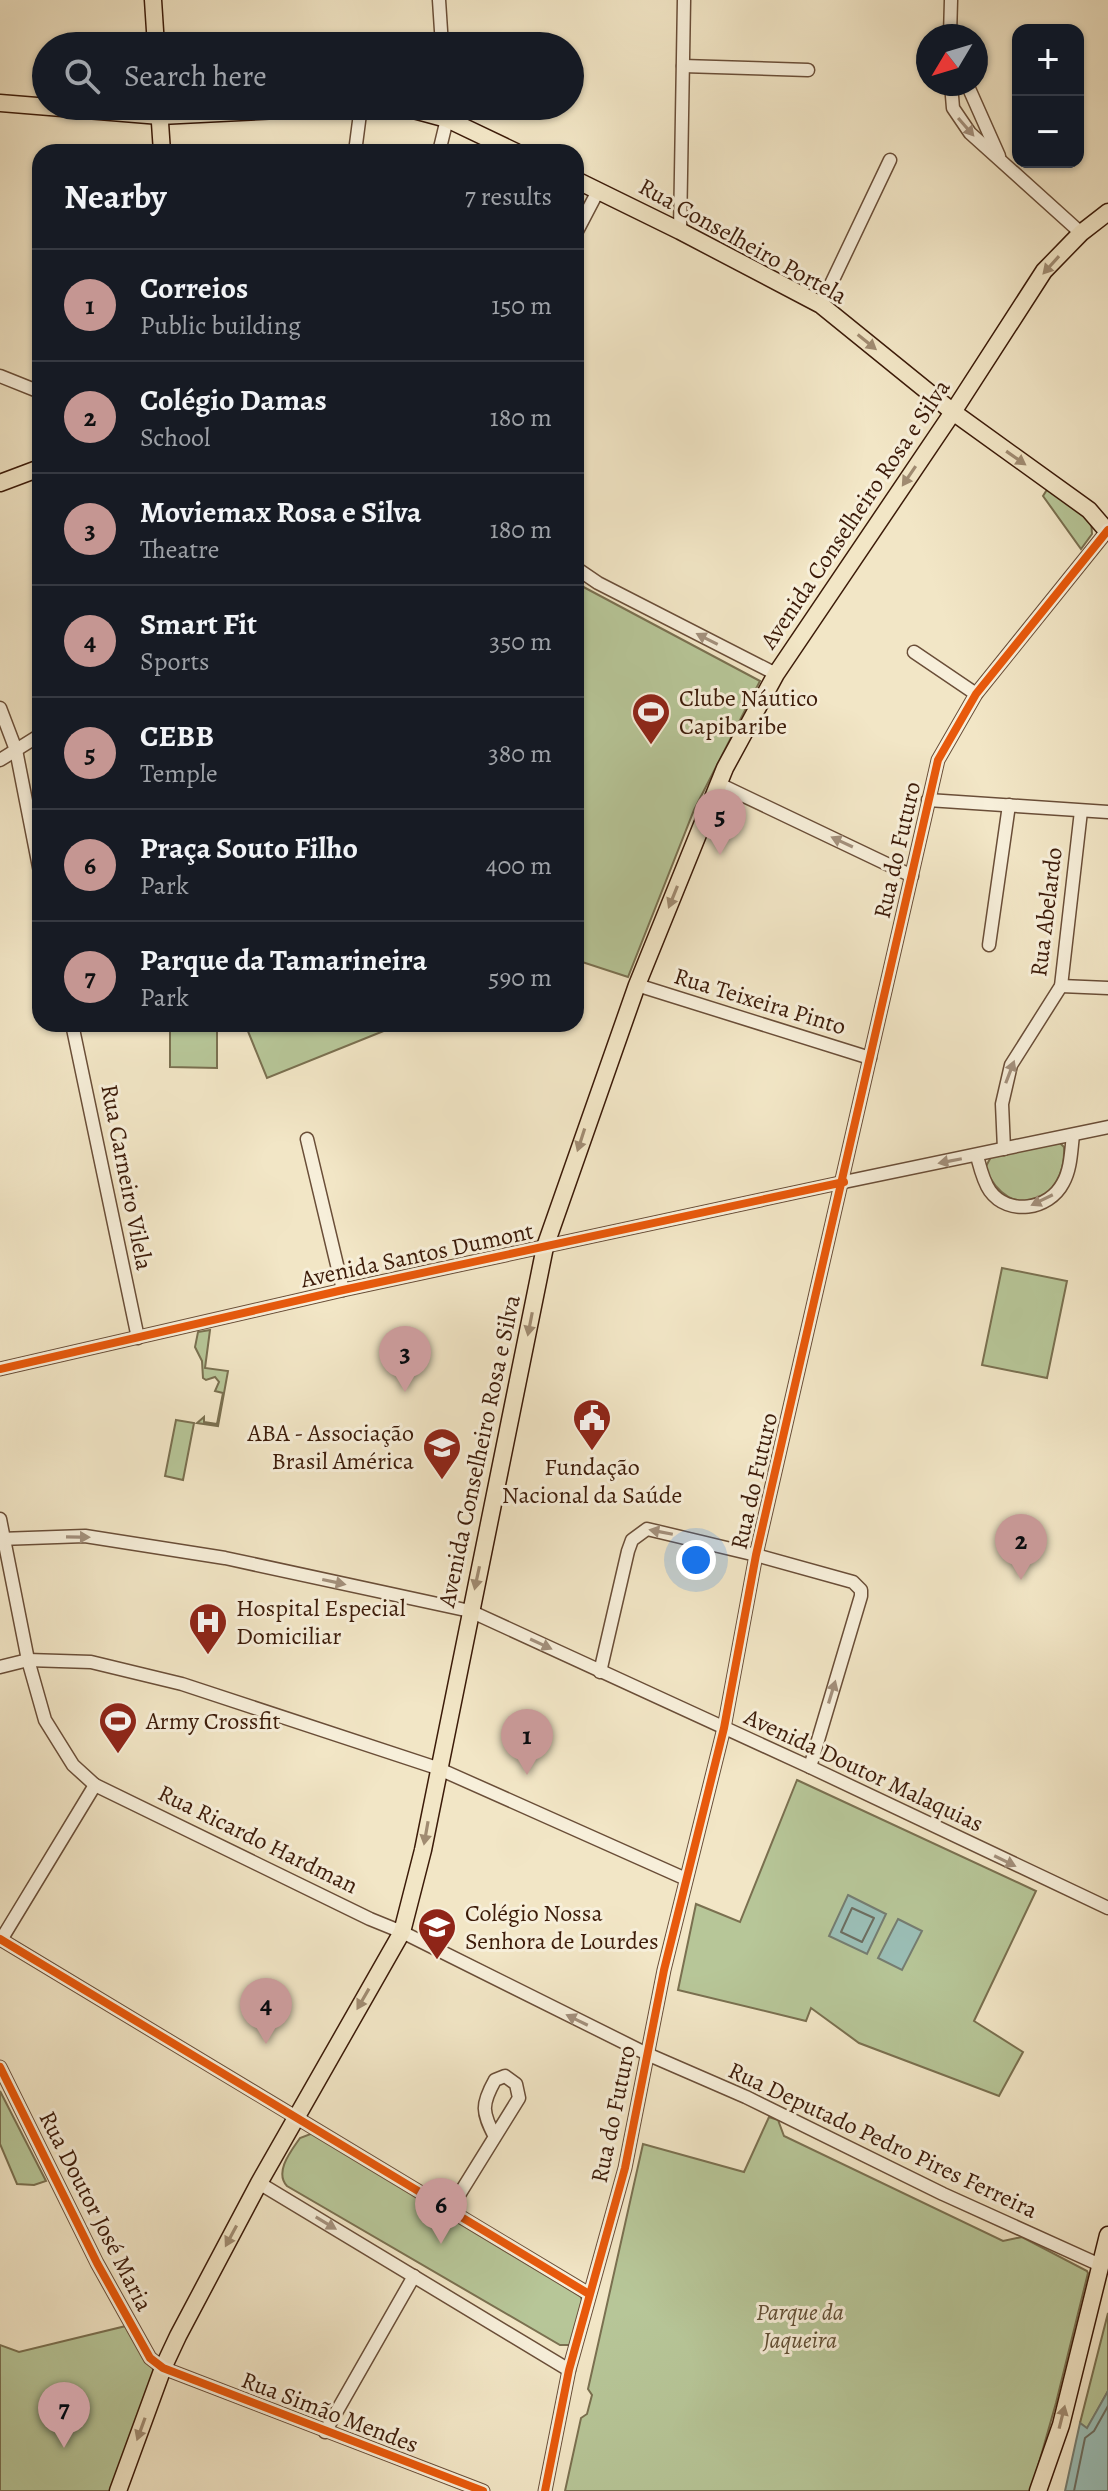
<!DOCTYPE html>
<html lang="en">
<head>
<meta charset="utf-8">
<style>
	body { margin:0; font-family:Alegreya,serif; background:#20242c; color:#f1f3f6 }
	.controls { position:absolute; right:24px; top:24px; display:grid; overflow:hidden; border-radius:16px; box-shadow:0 2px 6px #0004 }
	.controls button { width:72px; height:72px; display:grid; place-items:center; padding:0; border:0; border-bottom:2px solid #363941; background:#171b24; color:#f1f3f6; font:40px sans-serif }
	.compass { position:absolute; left:916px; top:24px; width:72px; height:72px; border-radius:50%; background:#171b24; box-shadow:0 2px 6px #0004; rotate:232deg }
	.you { position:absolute; left:696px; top:1560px; width:28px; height:28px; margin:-20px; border:6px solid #fff; border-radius:50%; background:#1a73e8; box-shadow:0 0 0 12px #1a73e833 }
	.badge { display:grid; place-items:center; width:52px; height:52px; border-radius:50%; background:#c59692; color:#111; font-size:26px; font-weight:700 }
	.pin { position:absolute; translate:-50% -66px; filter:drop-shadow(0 2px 4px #0008) }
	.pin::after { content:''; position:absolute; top:42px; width:28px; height:24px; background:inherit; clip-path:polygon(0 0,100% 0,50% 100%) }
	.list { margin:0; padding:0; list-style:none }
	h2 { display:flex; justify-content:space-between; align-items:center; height:104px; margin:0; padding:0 32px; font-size:34px }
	h2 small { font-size:26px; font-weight:400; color:#9ea1a6 }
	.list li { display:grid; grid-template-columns:52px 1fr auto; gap:24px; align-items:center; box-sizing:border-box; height:112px; padding:0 32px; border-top:2px solid #363941 }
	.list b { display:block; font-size:30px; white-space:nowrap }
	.list p { margin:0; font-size:26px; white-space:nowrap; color:#9ea1a6 }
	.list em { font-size:26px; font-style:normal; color:#9ea1a6 }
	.icon { flex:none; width:44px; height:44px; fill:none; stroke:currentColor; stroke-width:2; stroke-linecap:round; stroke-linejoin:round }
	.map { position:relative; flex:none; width:1108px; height:2491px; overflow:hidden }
	.search { position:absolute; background:#171b24; box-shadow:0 2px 6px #0004; left:32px; top:32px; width:552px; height:88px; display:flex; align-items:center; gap:20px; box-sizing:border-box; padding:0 28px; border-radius:44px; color:#9ea1a6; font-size:30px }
	.panel { position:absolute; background:#171b24; box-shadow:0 2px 6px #0004; left:32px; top:144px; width:552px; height:888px; border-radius:24px }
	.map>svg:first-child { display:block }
	.green { fill:#b7c698; stroke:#7a7050; stroke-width:2 }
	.water { fill:#9bbfb7; stroke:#757d71; stroke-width:2 }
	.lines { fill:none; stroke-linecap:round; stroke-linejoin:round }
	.shore { stroke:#6c6d60; stroke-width:2 }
	.minor-casing { stroke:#6a4e38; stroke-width:15 }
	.major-casing { stroke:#3c1b09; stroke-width:19 }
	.minor { stroke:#f7efda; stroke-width:12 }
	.major { stroke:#f2e6c6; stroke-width:16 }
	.cycleway-casing { stroke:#f7efda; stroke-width:13 }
	.cycleway { stroke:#e8590c; stroke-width:8 }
	.oneway { fill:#a3907c }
	.oneway2 { fill:#a08b71 }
	.labels { text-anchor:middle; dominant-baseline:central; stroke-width:6; stroke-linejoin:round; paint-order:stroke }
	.street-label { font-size:24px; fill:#3c1b09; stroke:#f7efda }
	.poi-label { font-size:24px; fill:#3c1b09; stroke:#f7efda; text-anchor:start }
	.park-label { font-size:24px; font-style:italic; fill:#614e34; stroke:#f7efda }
</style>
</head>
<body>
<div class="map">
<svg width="1108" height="2491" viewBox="0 0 1108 2491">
	<rect width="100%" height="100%" fill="#f2e6c6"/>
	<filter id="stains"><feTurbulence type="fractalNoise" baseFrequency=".0025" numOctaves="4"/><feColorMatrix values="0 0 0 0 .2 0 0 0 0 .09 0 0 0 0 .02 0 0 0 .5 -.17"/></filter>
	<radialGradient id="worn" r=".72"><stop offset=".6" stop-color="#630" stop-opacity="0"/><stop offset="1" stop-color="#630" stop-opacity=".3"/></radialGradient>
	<g class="green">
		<polygon points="1048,488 1091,519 1092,534 1081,549 1043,496"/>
		<polygon points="576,583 760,681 694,810 628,977 576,960"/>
		<polygon points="170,1024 217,1024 217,1068 170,1067"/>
		<polygon points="245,1024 401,1024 267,1078"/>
		<path d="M1060,1143L1064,1147C1067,1201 1010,1226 985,1168L991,1157Z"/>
		<polygon points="1002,1268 1067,1281 1047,1378 982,1365"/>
		<polygon points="210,1330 205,1368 228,1371 218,1426 197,1423 204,1417 204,1422 217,1424 223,1393 215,1391 219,1382 215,1377 206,1380 203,1378 202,1361 195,1347 198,1332"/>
		<polygon points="176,1420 194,1423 183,1480 165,1476"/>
		<polygon points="797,1780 1036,1891 974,2021 1023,2052 999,2096 859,2043 811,2008 806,2021 678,1990 696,1904 740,1922"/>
		<polygon points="0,2091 46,2181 34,2185 17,2184 0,2144"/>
		<polygon points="769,2117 778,2120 784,2136 1003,2241 1022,2237 1087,2271 1088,2273 1056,2403 1031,2491 565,2491 581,2418 587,2414 592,2395 588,2389 643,2144 744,2172"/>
		<path d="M313,2133L580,2295L582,2300L571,2345H560L287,2186C274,2172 291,2151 300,2138Z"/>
		<polygon points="1108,2313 1108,2391 1087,2429 1080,2423"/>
		<polygon points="126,2326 156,2373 112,2491 0,2491 0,2345 19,2352"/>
	</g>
	<g class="water">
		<polygon points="848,1895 886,1914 867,1954 829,1936"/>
		<polygon points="898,1919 922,1931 902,1970 878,1958"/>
		<polygon points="1108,2391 1108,2491 1065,2491 1080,2423 1087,2428"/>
	</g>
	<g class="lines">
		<g class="shore">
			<polygon points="852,1908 874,1918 862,1942 841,1932"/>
			<polyline points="1074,2491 1085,2438 1094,2431 1108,2406"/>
		</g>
		<g class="minor-casing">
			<g id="minor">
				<polyline points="439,0 442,46"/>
				<polyline points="950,36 951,0"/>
				<polyline points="683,66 808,70"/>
				<polyline points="951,84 953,108 970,133 1081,233"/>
				<polyline points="967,84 999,156"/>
				<polyline points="355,152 361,106"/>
				<polyline points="439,152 447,119 446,106"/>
				<polyline points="680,231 684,0"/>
				<polyline points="576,233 598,191"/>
				<polyline points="821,305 890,160"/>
				<polyline points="0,376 40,392"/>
				<polyline points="576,568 598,583 776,674"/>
				<polyline points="914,652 976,694"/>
				<polyline points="0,708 16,750 40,872"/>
				<polyline points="0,760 40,735"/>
				<polyline points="719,784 912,876"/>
				<polyline points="928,800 1108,812"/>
				<polyline points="989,945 1009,805"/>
				<polyline points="637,985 870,1058"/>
				<polyline points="1061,986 1108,988"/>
				<polyline points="72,1024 138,1338"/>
				<polyline points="307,1139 343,1290"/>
				<polyline points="1004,1149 1002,1104 1011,1065 1061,986 1081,811"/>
				<path d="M977,1156C980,1167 983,1181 990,1191C1008,1216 1049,1210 1063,1183C1071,1169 1071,1151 1073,1135"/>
				<polyline points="0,1369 343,1290 844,1182 1108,1127"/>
				<polyline points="0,1519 28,1660 45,1720 73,1765 95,1785 370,1919 402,1932 647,2054 746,2097 943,2194 1100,2265"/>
				<polyline points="0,1539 85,1536 225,1558 470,1611 810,1767 1108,1908"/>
				<polyline points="0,1667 28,1660 91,1662 182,1684 437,1768 686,1879"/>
				<polyline points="600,1672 628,1551 632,1540 647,1529 756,1555 853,1582 861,1590 861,1596 810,1767"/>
				<polyline points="0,1939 589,2294"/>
				<polyline points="1,1940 95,1785"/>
				<polyline points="0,2067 97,2263 150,2358 163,2368 483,2491"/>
				<polyline points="259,2183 569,2370"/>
				<path d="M449,2211L519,2098L516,2084L505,2076L495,2080C481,2105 482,2112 495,2137"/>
				<polyline points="325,2432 414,2276"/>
				<polyline points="545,2491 569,2370 625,2168 664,1970 724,1728 756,1555 938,760 976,694 1108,530"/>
			</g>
		</g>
		<g class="major-casing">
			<g id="major">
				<polyline points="153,0 156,46"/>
				<polyline points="0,103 160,116 361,106 410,109 447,119 516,152"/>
				<polyline points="159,108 162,152"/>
				<polyline points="576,180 680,231 821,305 953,412 1089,510 1108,532"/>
				<polyline points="0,483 40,468"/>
				<polyline points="118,2491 163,2368 178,2336 259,2183 402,1932 423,1850 545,1247 637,985 725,768 776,674 953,412 1044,271 1081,233 1108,212"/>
				<polyline points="1038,2491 1061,2425 1108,2235"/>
			</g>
		</g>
		<use href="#minor" class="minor"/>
		<use href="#major" class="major"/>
		<g class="cycleway-casing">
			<g id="cycleway">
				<polyline points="0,1369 343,1290 844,1182"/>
				<polyline points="0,1939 589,2294"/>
				<polyline points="0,2067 97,2263 150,2358 163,2368 483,2491"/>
				<polyline points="545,2491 569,2370 625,2168 664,1970 724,1728 756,1555 938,760 976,694 1108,530"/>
			</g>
		</g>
		<use href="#cycleway" class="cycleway"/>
	</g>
	<defs><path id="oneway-solid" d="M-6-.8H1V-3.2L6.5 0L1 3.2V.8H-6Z" transform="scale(2)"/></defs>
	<g class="oneway">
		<use href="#oneway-solid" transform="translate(966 127) rotate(49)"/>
		<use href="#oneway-solid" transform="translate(707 639) rotate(-153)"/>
		<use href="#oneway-solid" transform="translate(842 842) rotate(-155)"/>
		<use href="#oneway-solid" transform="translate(1010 1072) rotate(-69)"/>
		<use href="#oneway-solid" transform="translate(950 1161) rotate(169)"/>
		<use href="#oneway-solid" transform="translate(1042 1200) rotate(154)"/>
		<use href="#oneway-solid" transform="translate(661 1532) rotate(-169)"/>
		<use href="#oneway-solid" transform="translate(78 1537) rotate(1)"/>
		<use href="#oneway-solid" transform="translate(334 1582) rotate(12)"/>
		<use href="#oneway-solid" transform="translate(541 1644) rotate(25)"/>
		<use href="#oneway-solid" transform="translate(832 1692) rotate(-73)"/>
		<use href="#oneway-solid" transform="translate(1005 1861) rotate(26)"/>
		<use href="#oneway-solid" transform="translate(577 2020) rotate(-154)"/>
		<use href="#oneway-solid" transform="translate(326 2223) rotate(31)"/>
	</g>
	<g class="oneway2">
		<use href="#oneway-solid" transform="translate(1051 265) rotate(132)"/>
		<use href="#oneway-solid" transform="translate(867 342) rotate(39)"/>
		<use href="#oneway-solid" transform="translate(1016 458) rotate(35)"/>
		<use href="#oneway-solid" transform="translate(909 476) rotate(124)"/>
		<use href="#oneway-solid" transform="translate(673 897) rotate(112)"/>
		<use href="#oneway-solid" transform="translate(581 1140) rotate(108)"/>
		<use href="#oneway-solid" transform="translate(530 1324) rotate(101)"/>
		<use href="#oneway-solid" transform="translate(477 1578) rotate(102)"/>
		<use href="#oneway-solid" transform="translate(426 1833) rotate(100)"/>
		<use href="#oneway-solid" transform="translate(363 1999) rotate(120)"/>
		<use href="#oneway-solid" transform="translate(231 2236) rotate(118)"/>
		<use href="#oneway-solid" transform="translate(1062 2417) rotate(-76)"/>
		<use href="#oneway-solid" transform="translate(141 2429) rotate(110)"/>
	</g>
	<defs>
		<g id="stadium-pin" transform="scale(2)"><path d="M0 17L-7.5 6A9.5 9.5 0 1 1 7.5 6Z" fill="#8f2418" stroke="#f7efda"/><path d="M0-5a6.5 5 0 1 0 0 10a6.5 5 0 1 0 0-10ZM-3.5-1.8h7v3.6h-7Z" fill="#fff"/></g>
		<g id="civic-pin" transform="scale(2)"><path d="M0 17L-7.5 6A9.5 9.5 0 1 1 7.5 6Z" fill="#8f2418" stroke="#f7efda"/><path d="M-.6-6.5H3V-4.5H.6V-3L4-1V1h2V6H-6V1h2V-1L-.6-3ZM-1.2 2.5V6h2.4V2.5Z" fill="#fff"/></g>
		<g id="school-pin" transform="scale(2)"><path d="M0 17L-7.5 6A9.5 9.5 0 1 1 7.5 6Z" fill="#8f2418" stroke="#f7efda"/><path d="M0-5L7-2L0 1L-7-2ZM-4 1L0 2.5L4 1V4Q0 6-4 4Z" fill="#fff"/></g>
		<g id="hospital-pin" transform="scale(2)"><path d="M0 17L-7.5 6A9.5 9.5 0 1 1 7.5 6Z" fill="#8f2418" stroke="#f7efda"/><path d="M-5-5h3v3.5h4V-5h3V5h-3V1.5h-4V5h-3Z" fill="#fff"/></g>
	</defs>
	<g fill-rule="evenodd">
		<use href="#stadium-pin" x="651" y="712"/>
		<use href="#civic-pin" x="592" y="1418"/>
		<use href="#school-pin" x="442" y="1447"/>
		<use href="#hospital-pin" x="208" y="1622"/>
		<use href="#stadium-pin" x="118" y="1721"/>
		<use href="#school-pin" x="437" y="1927"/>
	</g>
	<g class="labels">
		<g class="street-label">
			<text transform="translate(743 241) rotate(29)">Rua Conselheiro Portela</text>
			<text transform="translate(855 514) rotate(-56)">Avenida Conselheiro Rosa e Silva</text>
			<text transform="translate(897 850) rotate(-77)">Rua do Futuro</text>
			<text transform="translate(1046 912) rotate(-83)">Rua Abelardo</text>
			<text transform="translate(760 1001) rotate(17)">Rua Teixeira Pinto</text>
			<text transform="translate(127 1177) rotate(79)">Rua Carneiro Vilela</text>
			<text transform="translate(417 1255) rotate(-12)">Avenida Santos Dumont</text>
			<text transform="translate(479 1451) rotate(-78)">Avenida Conselheiro Rosa e Silva</text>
			<text transform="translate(754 1481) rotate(-77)">Rua do Futuro</text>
			<text transform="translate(864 1770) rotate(25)">Avenida Doutor Malaquias</text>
			<text transform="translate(258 1839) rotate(26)">Rua Ricardo Hardman</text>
			<text transform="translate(613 2114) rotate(-78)">Rua do Futuro</text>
			<text transform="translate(883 2140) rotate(25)">Rua Deputado Pedro Pires Ferreira</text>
			<text transform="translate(96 2211) rotate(63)">Rua Doutor José Maria</text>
			<text transform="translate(330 2412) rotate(21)">Rua Simão Mendes</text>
		</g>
		<g class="poi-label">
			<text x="679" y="698">Clube Náutico<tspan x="679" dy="28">Capibaribe</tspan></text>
			<text x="414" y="1433" text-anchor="end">ABA - Associação<tspan x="414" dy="28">Brasil América</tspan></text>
			<text x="592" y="1467" text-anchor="middle">Fundação<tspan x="592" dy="28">Nacional da Saúde</tspan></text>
			<text x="236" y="1608">Hospital Especial<tspan x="236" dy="28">Domiciliar</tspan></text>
			<text x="146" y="1721">Army Crossfit</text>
			<text x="465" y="1913">Colégio Nossa<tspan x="465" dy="28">Senhora de Lourdes</tspan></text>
		</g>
		<g class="park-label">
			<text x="800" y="2312">Parque da<tspan x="800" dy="28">Jaqueira</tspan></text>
		</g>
	</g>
	<rect width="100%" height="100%" filter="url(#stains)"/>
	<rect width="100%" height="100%" fill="url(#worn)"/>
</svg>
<div class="controls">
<button>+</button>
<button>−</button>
</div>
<svg class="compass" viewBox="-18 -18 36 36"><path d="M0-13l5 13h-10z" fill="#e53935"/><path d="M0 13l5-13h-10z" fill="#9ea1a6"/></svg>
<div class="you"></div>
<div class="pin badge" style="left:527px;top:1775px">1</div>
<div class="pin badge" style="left:1021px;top:1580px">2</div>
<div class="pin badge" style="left:405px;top:1392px">3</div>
<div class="pin badge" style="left:266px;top:2044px">4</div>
<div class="pin badge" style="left:720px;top:855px">5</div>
<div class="pin badge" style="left:441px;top:2244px">6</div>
<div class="pin badge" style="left:64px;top:2448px">7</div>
<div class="search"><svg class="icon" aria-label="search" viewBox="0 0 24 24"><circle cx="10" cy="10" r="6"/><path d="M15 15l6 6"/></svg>Search here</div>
<section class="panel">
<h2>Nearby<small>7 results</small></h2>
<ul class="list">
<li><span class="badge">1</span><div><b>Correios</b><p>Public building</p></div><em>150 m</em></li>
<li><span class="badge">2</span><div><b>Colégio Damas</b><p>School</p></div><em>180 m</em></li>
<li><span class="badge">3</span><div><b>Moviemax Rosa e Silva</b><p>Theatre</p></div><em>180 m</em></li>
<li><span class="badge">4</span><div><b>Smart Fit</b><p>Sports</p></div><em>350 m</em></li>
<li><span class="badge">5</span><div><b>CEBB</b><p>Temple</p></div><em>380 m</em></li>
<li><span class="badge">6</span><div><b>Praça Souto Filho</b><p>Park</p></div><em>400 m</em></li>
<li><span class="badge">7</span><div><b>Parque da Tamarineira</b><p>Park</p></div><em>590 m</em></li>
</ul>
</section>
</div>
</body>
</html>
